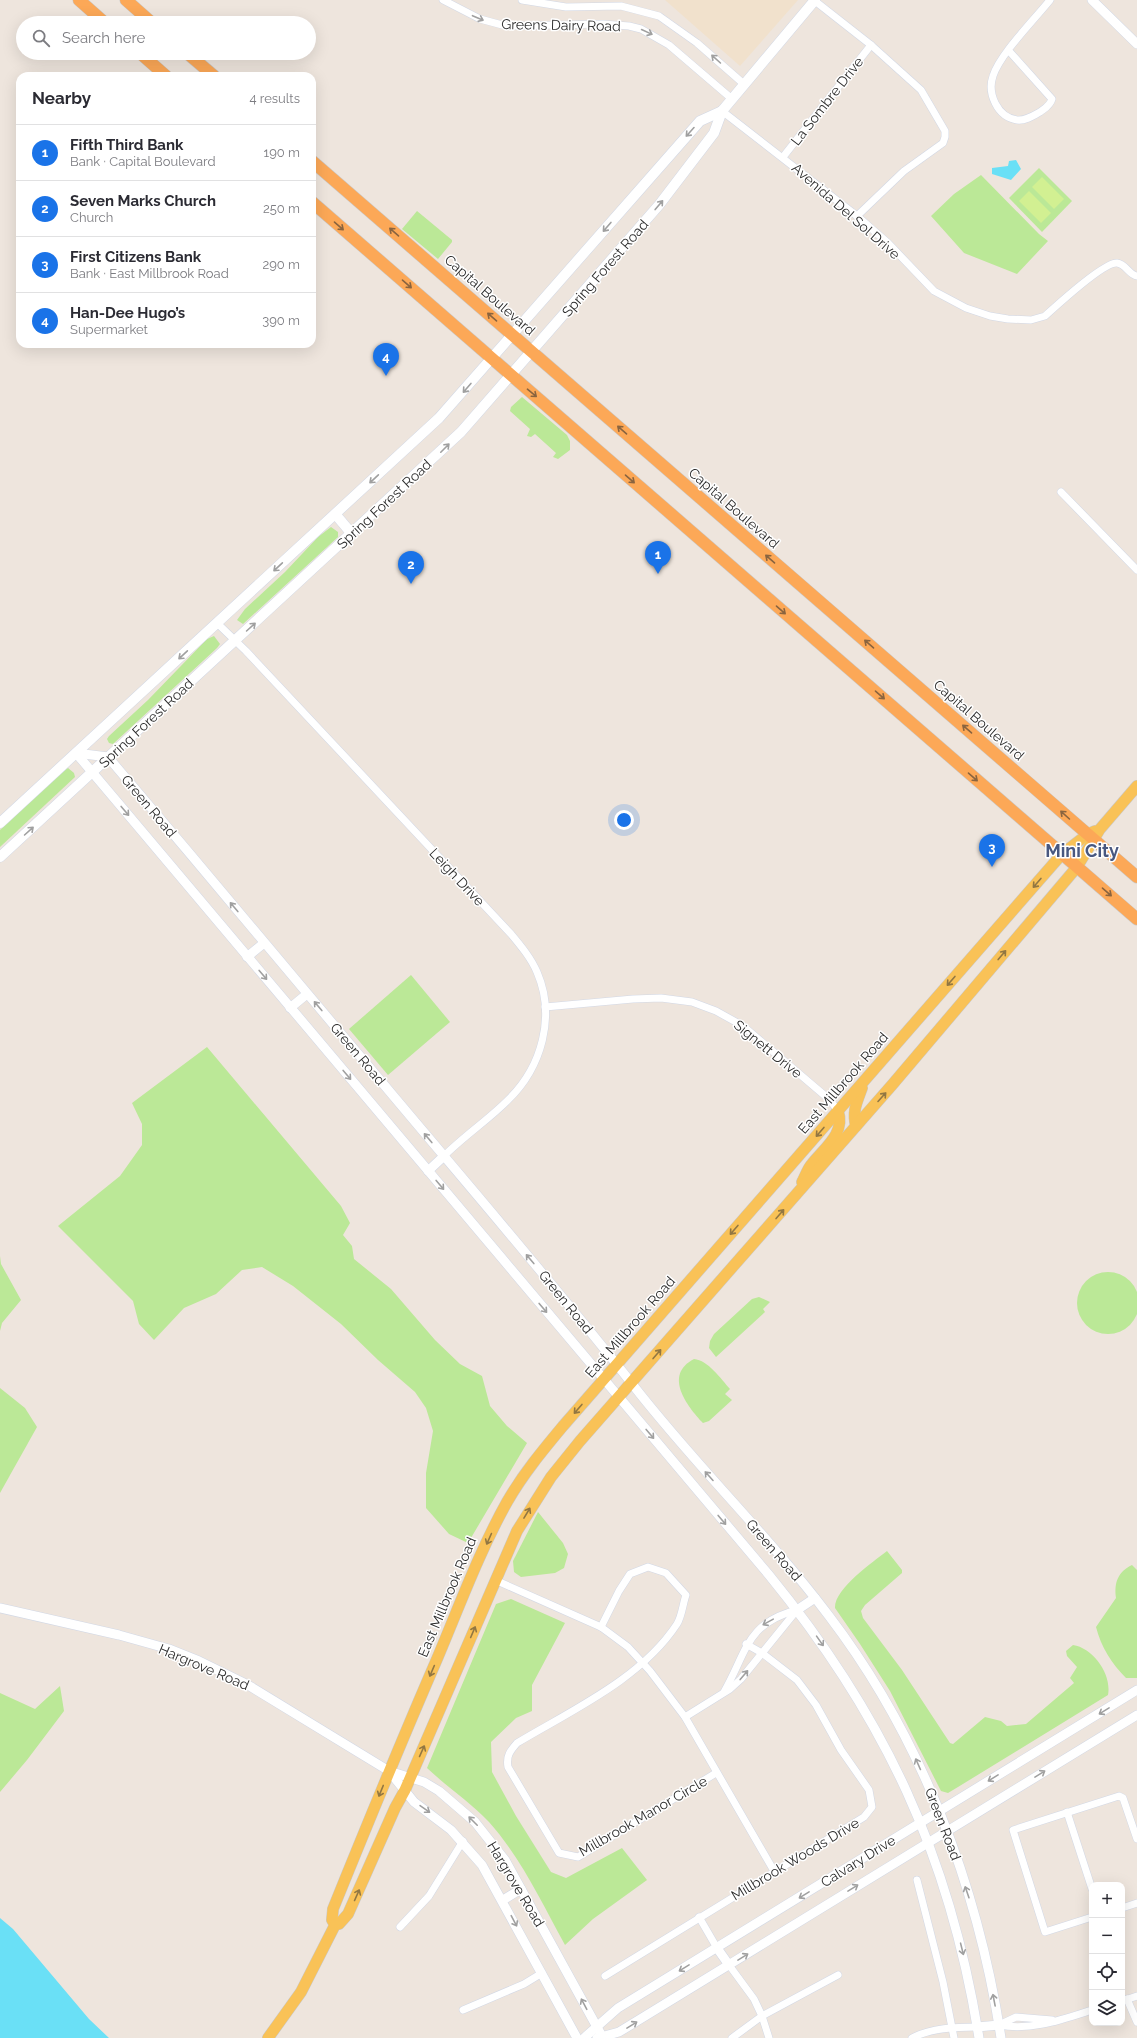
<!DOCTYPE html>
<html lang="en">
<head>
<meta charset="utf-8">
<style>
	body { margin:0; font-family:Raleway,sans-serif; background:#f7f7f7; color:#2b2b33 }
	.controls { position:absolute; right:12px; bottom:12px; display:grid; overflow:hidden; border-radius:8px; box-shadow:0 4px 16px #0002 }
	.controls button { width:36px; height:36px; display:grid; place-items:center; padding:0; border:0; border-bottom:1px solid #e1e1e2; background:#fff; color:#2b2b33; font:20px sans-serif }
	.you { position:absolute; left:624px; top:820px; width:14px; height:14px; margin:-10px; border:3px solid #fff; border-radius:50%; background:#1a73e8; box-shadow:0 0 0 6px #1a73e833 }
	.badge { display:grid; place-items:center; width:26px; height:26px; border-radius:50%; background:#1a73e8; color:#fff; font-size:13px; font-weight:700 }
	.pin { position:absolute; translate:-50% -33px; filter:drop-shadow(0 1px 2px #0008) }
	.pin::after { content:''; position:absolute; top:21px; width:14px; height:12px; background:inherit; clip-path:polygon(0 0,100% 0,50% 100%) }
	.list { margin:0; padding:0; list-style:none }
	h2 { display:flex; justify-content:space-between; align-items:center; height:52px; margin:0; padding:0 16px; font-size:17px }
	h2 small { font-size:13px; font-weight:400; color:#7c7c81 }
	.list li { display:grid; grid-template-columns:26px 1fr auto; gap:12px; align-items:center; box-sizing:border-box; height:56px; padding:0 16px; border-top:1px solid #e1e1e2 }
	.list b { display:block; font-size:15px; white-space:nowrap }
	.list p { margin:0; font-size:13px; white-space:nowrap; color:#7c7c81 }
	.list em { font-size:13px; font-style:normal; color:#7c7c81 }
	.icon { flex:none; width:22px; height:22px; fill:none; stroke:currentColor; stroke-width:2; stroke-linecap:round; stroke-linejoin:round }
	.map { position:relative; flex:none; width:1137px; height:2038px; overflow:hidden }
	.search { position:absolute; background:#fff; box-shadow:0 4px 16px #0002; left:16px; top:16px; width:300px; height:44px; display:flex; align-items:center; gap:10px; box-sizing:border-box; padding:0 14px; border-radius:22px; color:#7c7c81; font-size:15px }
	.panel { position:absolute; background:#fff; box-shadow:0 4px 16px #0002; left:16px; top:72px; width:300px; height:276px; border-radius:12px }
	.map>svg:first-child { display:block }
	.education { fill:#f1e1cc }
	.green { fill:#bbe897 }
	.pitch { fill:#d2f092 }
	.water { fill:#6ae0f6 }
	.lines { fill:none; stroke-linecap:round; stroke-linejoin:round }
	.minor-casing { stroke:#d2d8e5; stroke-width:8 }
	.tertiary-casing { stroke:#d2d8e5; stroke-width:10 }
	.secondary-casing { stroke:#d2d8e5; stroke-width:11 }
	.primary-casing { stroke:#c8c8c8; stroke-width:12 }
	.trunk-casing { stroke:#c8c8c8; stroke-width:13 }
	.minor { stroke:#fff; stroke-width:7 }
	.tertiary { stroke:#fff; stroke-width:9 }
	.secondary { stroke:#fff; stroke-width:10 }
	.primary { stroke:#f9c257; stroke-width:11 }
	.trunk { stroke:#fca857; stroke-width:12 }
	.oneway { stroke:#a0a0a0 }
	.oneway2 { stroke:#8a643f }
	.oneway3 { stroke:#927742 }
	.labels { text-anchor:middle; dominant-baseline:central; stroke-width:3; stroke-linejoin:round; paint-order:stroke }
	.street-label { font-size:14px; fill:#2c2c2c; stroke:#fff }
	.district-label { font-size:18px; font-weight:bold; fill:#495880; stroke:#fff }
</style>
</head>
<body>
<div class="map">
<svg width="1137" height="2038" viewBox="0 0 1137 2038">
	<rect width="100%" height="100%" fill="#eee5dd"/>
	<polygon class="education" points="665,0 798,0 740,66"/>
	<g class="green">
		<polygon points="1039,168 1072,201 1042,232 1009,198"/>
		<polygon points="981,175 1039,234 1048,241 1017,274 964,253 931,216 954,194"/>
		<polygon points="417,211 452,240 452,242 438,259 402,229"/>
		<polygon points="522,397 567,435 570,441 570,450 558,459 553,457 556,453 535,434 531,437 527,436 530,429 510,411 511,407"/>
		<polygon points="331,527 338,532 338,537 243,624 237,620 245,609 285,572 318,537"/>
		<polygon points="214,636 220,644 217,648 113,744 109,743 107,739 109,736 148,700 207,639"/>
		<polygon points="68,768 74,773 75,777 0,847 0,830 60,773"/>
		<polygon points="411,975 450,1022 388,1075 349,1029"/>
		<polygon points="207,1047 341,1206 350,1223 343,1235 352,1246 354,1259 391,1289 435,1340 460,1364 482,1376 490,1406 507,1426 527,1443 468,1543 449,1534 426,1508 426,1473 433,1431 426,1408 415,1392 378,1360 341,1324 293,1286 262,1267 242,1270 216,1294 184,1308 154,1340 139,1324 133,1301 58,1226 120,1176 142,1145 142,1124 132,1103"/>
		<polygon points="0,1256 1,1264 21,1300 2,1323 0,1331"/>
		<circle cx="1108" cy="1303" r="31"/>
		<polygon points="759,1297 770,1302 763,1309 765,1312 716,1357 709,1348 710,1341 714,1334 752,1299"/>
		<path d="M694,1359C708,1360 721,1379 730,1389L725,1394L732,1400L709,1421L703,1423C687,1406 663,1375 694,1359Z"/>
		<polygon points="0,1388 25,1408 37,1427 0,1493"/>
		<polygon points="538,1512 563,1543 568,1554 564,1568 555,1573 521,1577 514,1572 513,1561"/>
		<path d="M887,1551L902,1570V1573L865,1605L861,1611L863,1618L902,1670L950,1743L953,1744L985,1717L1001,1721L1007,1726L1026,1724L1074,1683L1070,1678L1077,1667L1067,1656L1066,1651L1073,1645C1093,1648 1112,1674 1108,1695L958,1787L948,1793L941,1791L890,1691L860,1644L835,1608C834,1589 873,1562 887,1551Z"/>
		<path d="M1132,1565L1137,1570V1678H1126C1112,1664 1101,1647 1096,1627L1116,1598C1114,1582 1118,1572 1132,1565Z"/>
		<path d="M511,1599L565,1623L532,1685V1711L516,1718L491,1742L492,1772L516,1816L551,1872L566,1878L622,1848L647,1880L593,1919L565,1945C542,1903 521,1858 489,1822C470,1802 447,1787 427,1768L496,1604Z"/>
		<polygon points="60,1686 64,1711 27,1760 0,1792 0,1693 35,1709"/>
	</g>
	<g class="pitch">
		<polygon points="1042,177 1064,199 1054,209 1032,187"/>
		<polygon points="1029,191 1051,213 1041,223 1019,201"/>
	</g>
	<g class="water">
		<polygon points="1016,160 1021,169 1011,180 992,174 992,168 1008,166 1009,161"/>
		<polygon points="0,1918 13,1929 89,2019 109,2038 0,2038"/>
	</g>
	<g class="lines">
		<g class="minor-casing">
			<g id="minor">
				<polyline points="443,0 480,19 506,26 603,24 629,26 641,29 669,45 732,99"/>
				<polyline points="522,0 566,7 621,6 659,16 697,43 745,85"/>
				<polyline points="815,1 871,45 921,90 945,131 945,137 943,143 904,171 857,216"/>
				<path d="M1009,51L1052,99C1050,106 1045,108 1040,112C1033,116 1025,121 1017,120C997,117 987,93 993,76C1000,54 1034,20 1050,0"/>
				<path d="M722,111L857,216L888,243L934,291L966,308L990,316L1008,319L1031,320L1045,316C1056,306 1104,262 1117,263C1126,264 1129,275 1137,276"/>
				<polyline points="783,157 871,45"/>
				<polyline points="1061,492 1137,570"/>
				<path d="M217,623L246,651L511,934C521,946 531,958 537,972C556,1016 542,1067 508,1100C488,1120 464,1136 444,1156"/>
				<polyline points="545,1007 633,999 661,998 692,1002 716,1011 743,1026 830,1100 838,1111"/>
				<polyline points="495,1580 601,1627 628,1647 650,1671 685,1717 774,1871"/>
				<path d="M601,1627L619,1591L630,1574L648,1567L666,1573L686,1595C683,1603 682,1616 677,1624C641,1679 572,1710 517,1743C510,1751 506,1756 508,1767L559,1853L578,1857L716,1773"/>
				<path d="M724,1692C747,1652 746,1623 797,1610"/>
				<polyline points="685,1717 730,1689 741,1679 797,1610"/>
				<polyline points="1067,1812 1092,1889"/>
				<polyline points="917,1880 943,1982 954,2038"/>
				<polyline points="1122,1908 1137,1903"/>
				<polyline points="699,1917 717,1948"/>
				<polyline points="1092,1917 1045,1932 1013,1830 1119,1796 1123,1798 1137,1839"/>
				<polyline points="400,1927 429,1896 463,1841"/>
				<polyline points="729,1965 754,1999 762,2016 732,2038"/>
				<polyline points="605,1976 864,1817 872,1807 869,1790 841,1750 816,1705 797,1680 762,1653 746,1644"/>
				<polyline points="1127,1999 1137,2022"/>
				<polyline points="1122,2001 1137,1996"/>
				<polyline points="463,2010 524,1984 542,1973"/>
				<path d="M999,2025C1031,2031 1061,2020 1092,2010"/>
				<polyline points="999,2025 1016,2017 1052,2020"/>
				<polyline points="769,2038 762,2016 838,1975"/>
				<path d="M912,2038C931,2028 956,2027 977,2027"/>
			</g>
		</g>
		<g class="tertiary-casing">
			<g id="tertiary">
				<polyline points="1092,0 1137,44"/>
				<path d="M76,753L108,757C201,866 292,976 385,1086C468,1185 553,1283 633,1385C695,1465 768,1535 829,1616C922,1738 978,1887 1001,2038"/>
				<path d="M76,753L769,1575C885,1717 950,1856 979,2038"/>
				<polyline points="247,957 264,943"/>
				<polyline points="290,1008 307,994"/>
				<polyline points="428,1171 444,1156"/>
				<polyline points="0,1608 119,1635 169,1649 199,1661 248,1685 389,1771 424,1782 439,1791 475,1822 505,1860 603,2038"/>
				<polyline points="797,1610 815,1598"/>
				<polyline points="389,1771 414,1802 451,1830 482,1865 577,2038"/>
				<polyline points="503,1900 521,1889"/>
				<polyline points="717,1948 729,1965"/>
				<polyline points="977,2027 999,2025"/>
				<polyline points="584,2038 618,2008 1137,1690"/>
				<polyline points="597,2038 619,2032 1137,1715"/>
			</g>
		</g>
		<g class="secondary-casing">
			<g id="secondary">
				<polyline points="336,515 352,534"/>
				<polyline points="0,823 439,418 700,121 722,111"/>
				<polyline points="0,857 461,432 659,205 714,133 722,111 815,0"/>
			</g>
		</g>
		<g class="primary-casing">
			<g id="primary">
				<path d="M856,1126C852,1111 857,1102 862,1088"/>
				<path d="M802,1182C805,1177 807,1170 811,1165C823,1149 846,1134 838,1111"/>
				<path d="M335,1925L332,1920L333,1909C367,1825 401,1742 437,1659C459,1607 479,1552 507,1502C523,1474 543,1450 563,1426L1062,854L1088,834L1095,831"/>
				<polyline points="268,2038 301,1992 335,1925 339,1924 348,1914 395,1808 405,1790 517,1531 551,1477 580,1441 892,1085 1077,867 1100,829 1137,786"/>
			</g>
		</g>
		<g class="trunk-casing">
			<g id="trunk">
				<polyline points="79,0 105,23"/>
				<polyline points="126,0 152,23"/>
				<polyline points="140,53 166,76"/>
				<polyline points="187,53 214,76"/>
				<polyline points="312,161 1137,877"/>
				<polyline points="312,202 1137,919"/>
			</g>
		</g>
		<use href="#minor" class="minor"/>
		<use href="#tertiary" class="tertiary"/>
		<use href="#secondary" class="secondary"/>
		<use href="#primary" class="primary"/>
		<use href="#trunk" class="trunk"/>
	</g>
	<defs><path id="oneway-shaft" d="M-6 0H5M1.5-3L5.5 0L1.5 3" fill="none" stroke-width="1.6" stroke-linecap="round" stroke-linejoin="round"/></defs>
	<g class="oneway">
		<use href="#oneway-shaft" transform="translate(478 18) rotate(23)"/>
		<use href="#oneway-shaft" transform="translate(647 32) rotate(25)"/>
		<use href="#oneway-shaft" transform="translate(716 59) rotate(-138)"/>
		<use href="#oneway-shaft" transform="translate(690 132) rotate(132)"/>
		<use href="#oneway-shaft" transform="translate(659 205) rotate(-50)"/>
		<use href="#oneway-shaft" transform="translate(607 227) rotate(131)"/>
		<use href="#oneway-shaft" transform="translate(467 388) rotate(131)"/>
		<use href="#oneway-shaft" transform="translate(445 448) rotate(-45)"/>
		<use href="#oneway-shaft" transform="translate(374 479) rotate(137)"/>
		<use href="#oneway-shaft" transform="translate(278 567) rotate(137)"/>
		<use href="#oneway-shaft" transform="translate(251 627) rotate(-42)"/>
		<use href="#oneway-shaft" transform="translate(183 655) rotate(137)"/>
		<use href="#oneway-shaft" transform="translate(125 811) rotate(50)"/>
		<use href="#oneway-shaft" transform="translate(29 831) rotate(-42)"/>
		<use href="#oneway-shaft" transform="translate(234 907) rotate(-130)"/>
		<use href="#oneway-shaft" transform="translate(263 975) rotate(50)"/>
		<use href="#oneway-shaft" transform="translate(318 1006) rotate(-130)"/>
		<use href="#oneway-shaft" transform="translate(347 1075) rotate(50)"/>
		<use href="#oneway-shaft" transform="translate(428 1138) rotate(-130)"/>
		<use href="#oneway-shaft" transform="translate(440 1185) rotate(50)"/>
		<use href="#oneway-shaft" transform="translate(530 1259) rotate(-130)"/>
		<use href="#oneway-shaft" transform="translate(543 1308) rotate(50)"/>
		<use href="#oneway-shaft" transform="translate(650 1434) rotate(50)"/>
		<use href="#oneway-shaft" transform="translate(709 1476) rotate(-132)"/>
		<use href="#oneway-shaft" transform="translate(722 1520) rotate(50)"/>
		<use href="#oneway-shaft" transform="translate(768 1622) rotate(151)"/>
		<use href="#oneway-shaft" transform="translate(820 1641) rotate(55)"/>
		<use href="#oneway-shaft" transform="translate(744 1675) rotate(-50)"/>
		<use href="#oneway-shaft" transform="translate(1104 1711) rotate(148)"/>
		<use href="#oneway-shaft" transform="translate(918 1764) rotate(-114)"/>
		<use href="#oneway-shaft" transform="translate(1040 1774) rotate(-32)"/>
		<use href="#oneway-shaft" transform="translate(993 1778) rotate(148)"/>
		<use href="#oneway-shaft" transform="translate(425 1809) rotate(35)"/>
		<use href="#oneway-shaft" transform="translate(473 1821) rotate(-135)"/>
		<use href="#oneway-shaft" transform="translate(853 1888) rotate(-32)"/>
		<use href="#oneway-shaft" transform="translate(967 1892) rotate(-109)"/>
		<use href="#oneway-shaft" transform="translate(804 1895) rotate(148)"/>
		<use href="#oneway-shaft" transform="translate(514 1921) rotate(62)"/>
		<use href="#oneway-shaft" transform="translate(962 1949) rotate(76)"/>
		<use href="#oneway-shaft" transform="translate(743 1957) rotate(-32)"/>
		<use href="#oneway-shaft" transform="translate(684 1968) rotate(148)"/>
		<use href="#oneway-shaft" transform="translate(994 2000) rotate(-101)"/>
		<use href="#oneway-shaft" transform="translate(584 2004) rotate(-118)"/>
		<use href="#oneway-shaft" transform="translate(632 2025) rotate(-32)"/>
	</g>
	<g class="oneway2">
		<use href="#oneway-shaft" transform="translate(339 226) rotate(41)"/>
		<use href="#oneway-shaft" transform="translate(394 232) rotate(-139)"/>
		<use href="#oneway-shaft" transform="translate(407 284) rotate(41)"/>
		<use href="#oneway-shaft" transform="translate(492 317) rotate(-139)"/>
		<use href="#oneway-shaft" transform="translate(532 393) rotate(40)"/>
		<use href="#oneway-shaft" transform="translate(622 430) rotate(-139)"/>
		<use href="#oneway-shaft" transform="translate(630 479) rotate(41)"/>
		<use href="#oneway-shaft" transform="translate(770 559) rotate(-139)"/>
		<use href="#oneway-shaft" transform="translate(781 610) rotate(41)"/>
		<use href="#oneway-shaft" transform="translate(869 644) rotate(-139)"/>
		<use href="#oneway-shaft" transform="translate(880 695) rotate(41)"/>
		<use href="#oneway-shaft" transform="translate(967 729) rotate(-139)"/>
		<use href="#oneway-shaft" transform="translate(973 777) rotate(41)"/>
		<use href="#oneway-shaft" transform="translate(1065 815) rotate(-138)"/>
		<use href="#oneway-shaft" transform="translate(1107 892) rotate(41)"/>
	</g>
	<g class="oneway3">
		<use href="#oneway-shaft" transform="translate(1037 883) rotate(131)"/>
		<use href="#oneway-shaft" transform="translate(1002 955) rotate(-50)"/>
		<use href="#oneway-shaft" transform="translate(951 981) rotate(131)"/>
		<use href="#oneway-shaft" transform="translate(882 1097) rotate(-48)"/>
		<use href="#oneway-shaft" transform="translate(820 1132) rotate(131)"/>
		<use href="#oneway-shaft" transform="translate(780 1214) rotate(-49)"/>
		<use href="#oneway-shaft" transform="translate(734 1230) rotate(131)"/>
		<use href="#oneway-shaft" transform="translate(657 1354) rotate(-49)"/>
		<use href="#oneway-shaft" transform="translate(578 1409) rotate(131)"/>
		<use href="#oneway-shaft" transform="translate(527 1513) rotate(-59)"/>
		<use href="#oneway-shaft" transform="translate(489 1539) rotate(114)"/>
		<use href="#oneway-shaft" transform="translate(473 1632) rotate(-67)"/>
		<use href="#oneway-shaft" transform="translate(432 1671) rotate(113)"/>
		<use href="#oneway-shaft" transform="translate(422 1751) rotate(-66)"/>
		<use href="#oneway-shaft" transform="translate(381 1791) rotate(112)"/>
		<use href="#oneway-shaft" transform="translate(357 1895) rotate(-66)"/>
	</g>
	<g class="labels">
		<g class="street-label">
			<text transform="translate(561 25) rotate(1)">Greens Dairy Road</text>
			<text transform="translate(827 101) rotate(-52)">La Sombre Drive</text>
			<text transform="translate(846 211) rotate(41)">Avenida Del Sol Drive</text>
			<text transform="translate(605 268) rotate(-49)">Spring Forest Road</text>
			<text transform="translate(490 295) rotate(41)">Capital Boulevard</text>
			<text transform="translate(384 504) rotate(-43)">Spring Forest Road</text>
			<text transform="translate(734 508) rotate(41)">Capital Boulevard</text>
			<text transform="translate(979 720) rotate(41)">Capital Boulevard</text>
			<text transform="translate(146 723) rotate(-43)">Spring Forest Road</text>
			<text transform="translate(149 806) rotate(50)">Green Road</text>
			<text transform="translate(457 877) rotate(47)">Leigh Drive</text>
			<text transform="translate(768 1049) rotate(39)">Signett Drive</text>
			<text transform="translate(358 1054) rotate(50)">Green Road</text>
			<text transform="translate(843 1083) rotate(-49)">East Millbrook Road</text>
			<text transform="translate(566 1302) rotate(51)">Green Road</text>
			<text transform="translate(630 1327) rotate(-49)">East Millbrook Road</text>
			<text transform="translate(774 1550) rotate(49)">Green Road</text>
			<text transform="translate(447 1597) rotate(-67)">East Millbrook Road</text>
			<text transform="translate(204 1667) rotate(23)">Hargrove Road</text>
			<text transform="translate(643 1816) rotate(-30)">Millbrook Manor Circle</text>
			<text transform="translate(943 1824) rotate(69)">Green Road</text>
			<text transform="translate(795 1859) rotate(-31)">Millbrook Woods Drive</text>
			<text transform="translate(858 1861) rotate(-32)">Calvary Drive</text>
			<text transform="translate(516 1884) rotate(59)">Hargrove Road</text>
		</g>
		<g class="district-label">
			<text x="1082" y="850">Mini City</text>
		</g>
	</g>
</svg>
<div class="controls">
<button>+</button>
<button>−</button>
<button><svg class="icon" aria-label="locate" viewBox="0 0 24 24"><circle cx="12" cy="12" r="6"/><path d="M12 2v4M12 18v4M2 12h4M18 12h4"/></svg></button>
<button><svg class="icon" aria-label="layers" viewBox="0 0 24 24"><path d="M12 4l9 5-9 5-9-5zM3 14l9 5 9-5"/></svg></button>
</div>
<div class="you"></div>
<div class="pin badge" style="left:658px;top:574px">1</div>
<div class="pin badge" style="left:411px;top:584px">2</div>
<div class="pin badge" style="left:992px;top:867px">3</div>
<div class="pin badge" style="left:386px;top:376px">4</div>
<div class="search"><svg class="icon" aria-label="search" viewBox="0 0 24 24"><circle cx="10" cy="10" r="6"/><path d="M15 15l6 6"/></svg>Search here</div>
<section class="panel">
<h2>Nearby<small>4 results</small></h2>
<ul class="list">
<li><span class="badge">1</span><div><b>Fifth Third Bank</b><p>Bank · Capital Boulevard</p></div><em>190 m</em></li>
<li><span class="badge">2</span><div><b>Seven Marks Church</b><p>Church</p></div><em>250 m</em></li>
<li><span class="badge">3</span><div><b>First Citizens Bank</b><p>Bank · East Millbrook Road</p></div><em>290 m</em></li>
<li><span class="badge">4</span><div><b>Han-Dee Hugo’s</b><p>Supermarket</p></div><em>390 m</em></li>
</ul>
</section>
</div>
</body>
</html>
